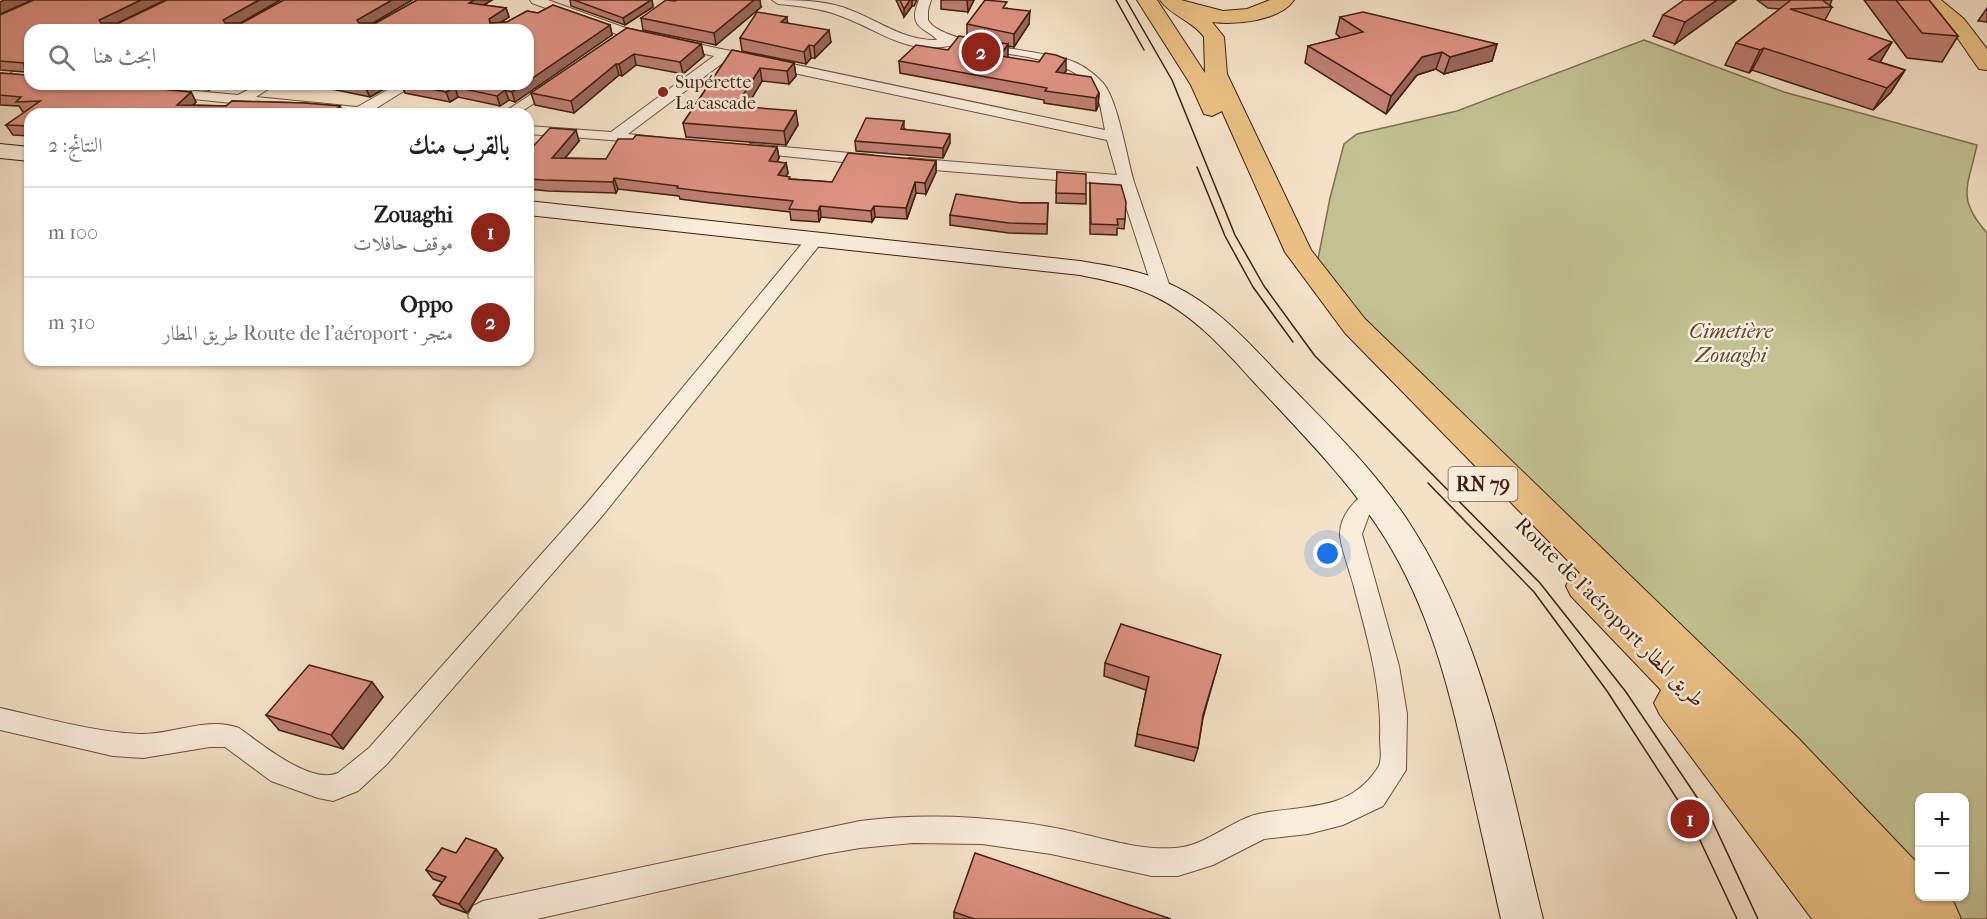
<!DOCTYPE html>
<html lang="ar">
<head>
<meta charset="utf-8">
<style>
	body { margin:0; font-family:"IM FELL French Canon",Amiri,serif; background:#f2f2f2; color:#222; direction:rtl }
	.controls { position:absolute; right:18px; bottom:18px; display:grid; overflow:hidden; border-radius:12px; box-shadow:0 2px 4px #0004 }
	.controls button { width:54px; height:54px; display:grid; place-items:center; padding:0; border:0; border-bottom:2px solid #e0e0e0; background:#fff; color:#222; font:30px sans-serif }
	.you { position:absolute; left:1328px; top:554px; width:21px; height:21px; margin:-15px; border:4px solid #fff; border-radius:50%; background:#1a73e8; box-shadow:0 0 0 9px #1a73e833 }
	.badge { display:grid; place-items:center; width:39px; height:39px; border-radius:50%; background:#8f2418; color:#fff; font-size:20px; font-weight:700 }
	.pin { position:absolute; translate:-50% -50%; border:3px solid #fff; box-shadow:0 2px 6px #0006 }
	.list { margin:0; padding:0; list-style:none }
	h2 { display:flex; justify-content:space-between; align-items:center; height:78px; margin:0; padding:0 24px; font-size:26px }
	h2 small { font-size:20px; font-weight:400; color:#767676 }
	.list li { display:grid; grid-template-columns:39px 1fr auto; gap:18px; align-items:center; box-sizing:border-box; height:90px; padding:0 24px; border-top:2px solid #e0e0e0 }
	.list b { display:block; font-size:22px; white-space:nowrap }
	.list p { margin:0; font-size:20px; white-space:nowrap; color:#767676 }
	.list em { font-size:20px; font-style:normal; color:#767676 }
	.icon { flex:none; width:33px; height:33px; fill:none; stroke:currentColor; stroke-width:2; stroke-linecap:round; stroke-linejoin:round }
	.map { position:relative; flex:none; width:1987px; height:919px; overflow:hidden; direction:ltr }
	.search { position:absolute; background:#fff; box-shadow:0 2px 4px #0004; left:24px; top:24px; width:510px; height:66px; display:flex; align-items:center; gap:15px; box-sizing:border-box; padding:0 21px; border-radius:18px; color:#767676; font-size:22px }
	.panel { position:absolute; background:#fff; box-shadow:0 2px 4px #0004; left:24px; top:108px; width:510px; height:258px; border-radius:18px; direction:rtl }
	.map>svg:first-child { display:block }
	.green { fill:#c2c191; stroke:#827050; stroke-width:1.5 }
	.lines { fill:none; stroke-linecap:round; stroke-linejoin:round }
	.street-casing { stroke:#6e503d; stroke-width:2 }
	.secondary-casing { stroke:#411f0f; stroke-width:2 }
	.highway-casing { stroke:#411f0f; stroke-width:2 }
	.street { fill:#f8ecdb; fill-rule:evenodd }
	.secondary { fill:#f8ecdb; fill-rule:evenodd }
	.highway { fill:#eac084; fill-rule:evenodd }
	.tram { stroke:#411f0f; stroke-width:1.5 }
	.wall { fill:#bf7e71; stroke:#411f0f; stroke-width:1.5 }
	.shaded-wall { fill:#9b665c; stroke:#411f0f; stroke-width:1.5 }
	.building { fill:#de9283; stroke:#411f0f; stroke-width:1.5 }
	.poi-dot { fill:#8f2418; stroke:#f8ecdb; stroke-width:2 }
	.labels { text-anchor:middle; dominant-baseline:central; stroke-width:5; stroke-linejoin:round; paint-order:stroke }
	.far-poi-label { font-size:18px; fill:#411f0f; stroke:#f8ecdb; text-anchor:start }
	.shield { fill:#f8ecdb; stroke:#785c4c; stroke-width:1.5 }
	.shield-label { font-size:20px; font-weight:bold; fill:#411f0f }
	.park-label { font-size:21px; font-style:italic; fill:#614830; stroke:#f8ecdb }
	.street-label { font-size:21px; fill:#411f0f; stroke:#f8ecdb }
</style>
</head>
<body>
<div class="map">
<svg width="1987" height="919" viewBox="0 0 1987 919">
	<rect width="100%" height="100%" fill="#f4e1c7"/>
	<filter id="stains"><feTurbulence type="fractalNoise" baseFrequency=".00333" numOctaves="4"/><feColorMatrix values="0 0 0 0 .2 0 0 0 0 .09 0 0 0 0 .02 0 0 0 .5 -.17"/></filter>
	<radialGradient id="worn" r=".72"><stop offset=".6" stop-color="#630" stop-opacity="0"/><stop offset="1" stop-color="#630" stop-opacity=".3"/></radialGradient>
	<path class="green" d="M1644,40L1784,92L1977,145C1968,187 1956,198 1987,233V919H1948L1925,897L1964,896V798H1920L1919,891L1315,274L1330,198L1344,144L1357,134L1457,111Z"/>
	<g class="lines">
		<g class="street-casing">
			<g id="street">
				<path d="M530,0H548L631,30L1105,130C1102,118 1101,100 1094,90C1068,53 994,55 954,45C904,56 881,30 838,15C819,8 798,6 778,4L772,0C797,0 821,0 845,8C877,19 902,41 937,40C928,28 906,30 919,0H931L928,10V20C940,44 1038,50 1066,59C1080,63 1093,72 1103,83C1118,100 1127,159 1134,182C1146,218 1159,254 1171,290L1168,294H1156L1153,290L1119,185L909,168L901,163L909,158L1117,175L1107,140L728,59L628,134L665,138L668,141L665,144L528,134V126L611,132L714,56L622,36L532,3Z"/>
				<polygon points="30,64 30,73 10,81 3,77"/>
				<polygon points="556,78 563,82 561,85 518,114 501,114"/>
				<polygon points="138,84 123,92 116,88 120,84"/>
				<polygon points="259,84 276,84 256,97 357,107 398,84 415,84 375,109 389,111 391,114 340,114 164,96 157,92 164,88 238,95"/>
				<polygon points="750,144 872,155 880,160 872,165 745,152 742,149"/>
				<path d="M816,233L822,234L824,238L822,242L603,515L387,764L358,791L333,801L318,798L271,781L225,747H210L143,758L113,756L0,730V708C46,718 93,732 140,734C173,735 206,716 239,728C262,744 310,785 338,773L369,748L587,503L810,234Z"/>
				<path d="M1374,490L1382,492L1385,498L1369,515L1362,534L1399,666L1407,714L1406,770L1383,806L1343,825L1308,834L1264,839L1213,865L1178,876H1152L1051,854L982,844L913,843L860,848L825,854L537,919H470L468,916L473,906L483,901L860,821C924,813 987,816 1050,827C1091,834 1134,851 1175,848C1208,846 1232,818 1263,813C1307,805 1349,811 1377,769C1383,762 1380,747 1380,738C1382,686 1367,637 1354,587C1351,575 1340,545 1340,534C1340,515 1357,495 1374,490Z"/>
			</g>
		</g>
		<g class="secondary-casing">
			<g id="secondary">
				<polygon points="0,144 30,147 30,161 0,158"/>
				<path d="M528,201L1080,261C1111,266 1143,271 1172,285C1220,307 1255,350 1292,388C1333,430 1375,471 1408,521C1486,640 1509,783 1543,919H1501C1490,869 1478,818 1467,768C1449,687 1429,609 1385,538C1352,485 1309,441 1266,395C1232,359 1200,318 1154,296C1131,285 1105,280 1080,275L528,215Z"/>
			</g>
		</g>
		<g class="highway-casing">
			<g id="highway">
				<path d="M1137,0H1157L1205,73L1204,37C1193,21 1171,16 1160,0H1181L1223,11L1247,9L1270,0H1294C1280,21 1235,25 1212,22L1224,37L1227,74L1311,250L1365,319L1798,738L1920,866V896H1949L1954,903L1961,919H1812L1660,715L1654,703L1661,690L1571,596L1566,586L1571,576L1580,573L1345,333L1285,252L1222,111L1212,116L1204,114L1191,85Z"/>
				<polygon points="1919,0 1941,0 1964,19 1987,49 1987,70 1979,69 1950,27"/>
			</g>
		</g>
		<use href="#street" class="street"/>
		<use href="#secondary" class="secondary"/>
		<use href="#highway" class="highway"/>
		<g class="tram">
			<polyline points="1116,0 1144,50"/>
			<polyline points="1126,0 1172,80 1235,235 1264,286 1315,356 1540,583 1626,692 1711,818 1758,919"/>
			<polyline points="1197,167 1225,236 1253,287 1293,342"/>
			<polyline points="1428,483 1534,592 1607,691 1690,819 1737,919"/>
		</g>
	</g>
	<g class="wall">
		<polygon points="34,0 165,0 119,23 167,0 280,0 240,23 242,23 284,0 412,0 373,23 376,23 417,0 492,0 484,5 506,8 509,17 501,22 507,22 527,11 538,13 553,5 610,25 612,35 515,102 509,100 500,106 458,97 450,102 405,93 401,84 528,84 528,30 30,30 30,84 109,84 191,92 196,102 193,105 226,106 232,101 304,103 340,106 344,114 30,114 30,136 13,135 6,125 25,112 23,112 19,106 0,105 0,73 25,75 25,72 0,70 0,15"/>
		<polygon points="570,0 652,0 653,7 625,25 571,6"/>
		<polygon points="896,0 917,0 914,6 912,6 904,17"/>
		<polygon points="941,0 974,0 968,12 941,9"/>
		<polygon points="1736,0 1675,44 1653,36 1663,15"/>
		<polygon points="1757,0 1832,0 1830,5 1832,7 1825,20 1880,62 1905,70 1891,92 1873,110 1752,70 1749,73 1725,65 1736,43 1780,9 1768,8"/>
		<polygon points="1864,0 1929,0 1958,36 1942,62 1907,58"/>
		<polygon points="675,1 761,7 716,45 643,30 641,18"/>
		<polygon points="1007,8 1029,24 1014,47 1008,46 1007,57 1066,71 1064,73 1099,93 1098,106 1096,111 1044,103 1044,100 900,73 899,61 948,50 967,37 967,24"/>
		<polygon points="1987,8 1987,22 1978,21"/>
		<polygon points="1340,17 1497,44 1492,61 1444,74 1436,69 1417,75 1386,114 1305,63 1308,46 1341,38 1336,34"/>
		<polygon points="787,23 831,42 815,58 811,58 806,64 742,51 740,38"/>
		<polygon points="627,28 701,44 704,56 683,74 636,65 622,76 619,75 574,113 535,105 531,93"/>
		<polygon points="732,50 794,63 796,76 789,84 762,81 746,107 798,125 786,145 686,137 683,123"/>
		<polygon points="145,84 216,84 209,90"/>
		<polygon points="307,84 393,84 370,97"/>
		<polygon points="904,121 904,129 950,143 943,158 856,151 855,141"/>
		<polygon points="579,141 565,158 606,159 777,147 779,158 777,162 786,163 788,173 786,176 790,179 832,182 936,161 936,172 926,194 916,193 907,219 875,217 872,222 821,217 819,222 791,220 790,212 710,203 680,199 679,196 618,189 616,193 548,191 528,189 528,152"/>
		<polygon points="1057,172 1086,194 1086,204 1056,203"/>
		<polygon points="1090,183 1125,219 1124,229 1117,228 1117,235 1090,234"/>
		<polygon points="1021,203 1048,203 1047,234 1009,233 950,225 950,215"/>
		<polygon points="1105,663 1217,668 1203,718 1198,748 1194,761 1135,746 1146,690 1104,676"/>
		<polygon points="372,682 383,697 343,749 279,730 266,715"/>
		<polygon points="456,853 503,858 467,913 441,904 433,895 442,882 433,879 426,870"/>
		<polygon points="954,912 1171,919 954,919"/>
	</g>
	<g class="shaded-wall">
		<polygon points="4,0 32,0 0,14 0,2"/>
		<polygon points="141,0 165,0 105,29 99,20"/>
		<polygon points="259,0 280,0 228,30 223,20"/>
		<polygon points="392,0 412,0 361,30 357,20"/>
		<polygon points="474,0 492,0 472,12 469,3"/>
		<polygon points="651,0 652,0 653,7 625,25 623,18"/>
		<polygon points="754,0 760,0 761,7 716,45 714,33"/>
		<polygon points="910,0 912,0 912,6 904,17 904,9"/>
		<polygon points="967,0 974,0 968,12"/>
		<polygon points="1717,0 1736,0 1675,44 1685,22"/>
		<polygon points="506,8 509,17 492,28 489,19"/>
		<polygon points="1030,11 1029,24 1014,47 1014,34"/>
		<polygon points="787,17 788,29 781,22"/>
		<polygon points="610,25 612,35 515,102 512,92 523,84 528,84 528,81"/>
		<polygon points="829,30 831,42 815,58 814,46"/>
		<polygon points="1892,42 1879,64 1869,59"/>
		<polygon points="701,44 704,56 683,74 680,62"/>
		<polygon points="1008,44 1008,56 1000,68 1000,56"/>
		<polygon points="1497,44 1492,61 1444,74 1450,57"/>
		<polygon points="809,45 811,58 806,64 804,52"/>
		<polygon points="1764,48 1752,70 1749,73 1760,50"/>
		<polygon points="1442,52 1436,69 1417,75 1386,114 1391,96 1422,57"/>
		<polygon points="634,54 636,65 622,76 619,64"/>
		<polygon points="1066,59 1066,71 1055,85 1056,72"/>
		<polygon points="794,63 796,76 789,84 787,71"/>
		<polygon points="616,64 619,75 574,113 571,101"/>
		<polygon points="760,68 762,81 739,120 736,106"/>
		<polygon points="1905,70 1891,92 1873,110 1887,88"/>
		<polygon points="206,84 216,84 209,90"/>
		<polygon points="371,84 393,84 370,97 365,87"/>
		<polygon points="455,87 458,97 450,102 446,92"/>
		<polygon points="505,90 509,100 500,106 497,96"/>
		<polygon points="191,92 196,102 184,114 177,105"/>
		<polygon points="1099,93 1098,106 1096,111 1096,98"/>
		<polygon points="340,106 344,114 331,113"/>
		<polygon points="796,111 798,125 786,145 784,131"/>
		<polygon points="576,130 579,141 556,169 552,158"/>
		<polygon points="950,134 950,143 943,158 943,148"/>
		<polygon points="777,147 779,158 771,172 769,161"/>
		<polygon points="936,161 936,172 926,194 925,183"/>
		<polygon points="786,163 788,173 780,186 778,175"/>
		<polygon points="614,178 618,189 616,193 613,182"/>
		<polygon points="915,182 916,193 907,219 906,208"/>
		<polygon points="820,206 821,217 819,222 818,211"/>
		<polygon points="874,206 875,217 872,222 871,211"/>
		<polygon points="372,682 383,697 343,749 331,735"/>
		<polygon points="496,849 503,858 467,913 459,904"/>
	</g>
	<g class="building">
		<polygon points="34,0 141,0 99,20 101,23 119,23 167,0 259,0 223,20 225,23 242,23 284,0 392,0 357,20 359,23 376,23 417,0 474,0 469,3 506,8 489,19 490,23 507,22 527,11 538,13 553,5 610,25 528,81 528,30 30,30 30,84 109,84 191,92 177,105 226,106 232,101 304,103 340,106 331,113 344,114 30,114 30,126 6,125 40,101 16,102 21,97 0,95 0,73 25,75 24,63 0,61 0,15"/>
		<polygon points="574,0 651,0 623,18"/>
		<polygon points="666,0 675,1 677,0 754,0 714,33 641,18"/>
		<polygon points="900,0 910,0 904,9"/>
		<polygon points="985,0 1007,2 1003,8 1030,11 1014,34 967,24"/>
		<polygon points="1684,0 1717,0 1685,22 1663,15"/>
		<polygon points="1791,0 1822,0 1832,7 1790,9 1892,42 1869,59 1905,70 1887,88 1764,48 1760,50 1736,43"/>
		<polygon points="1896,0 1929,0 1958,36 1922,33"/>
		<polygon points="757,12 787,17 781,22 829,30 814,46 809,45 804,52 740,38"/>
		<polygon points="1363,12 1497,44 1450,57 1442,52 1422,57 1391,96 1308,46 1363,32 1340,17"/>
		<polygon points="627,28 701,44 680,62 634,54 619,64 616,64 571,101 531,93"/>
		<polygon points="959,36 1008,44 1000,56 1039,62 1045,53 1056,55 1066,59 1056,72 1091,77 1099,93 1096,98 1045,91 1047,88 899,61 916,45 948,50"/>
		<polygon points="732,50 794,63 787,71 760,68 736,106 796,111 784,131 683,123"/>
		<polygon points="349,84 371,84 365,87"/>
		<polygon points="405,84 523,84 512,92 505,90 497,96 455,87 446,92"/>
		<polygon points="866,118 904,121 901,129 950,134 943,148 855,141"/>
		<polygon points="550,128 576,130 552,158 606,159 618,139 633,139 636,135 777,147 769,161 786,163 778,175 790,177 789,179 832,182 848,153 936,161 925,183 915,182 906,208 874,206 871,211 820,206 818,211 789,209 793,201 708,192 677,188 678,186 614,178 613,182 544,180 528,179 528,152"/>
		<polygon points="1057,172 1086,174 1086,194 1056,193"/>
		<polygon points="1090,183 1121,185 1126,202 1125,219 1117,219 1118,225 1091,224"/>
		<polygon points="956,194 1021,203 1048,203 1047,224 1009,223 950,215"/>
		<polygon points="1121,624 1221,655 1203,715 1198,748 1137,734 1149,677 1105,663"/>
		<polygon points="309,665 372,682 331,735 266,715"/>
		<polygon points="466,838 496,849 459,904 433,895 446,877 426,870 442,848 456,853"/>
		<polygon points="975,853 1171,919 974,919 954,912"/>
	</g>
	<circle class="poi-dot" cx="663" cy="92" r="6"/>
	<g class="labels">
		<g class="far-poi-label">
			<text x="675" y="82">Supérette<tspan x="675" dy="21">La cascade</tspan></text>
		</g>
		<rect class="shield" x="1448.5" y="467" width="69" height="34" rx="4.5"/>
		<g class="shield-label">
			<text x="1483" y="484">RN 79</text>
		</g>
		<g class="park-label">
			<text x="1731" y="331">Cimetière<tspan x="1731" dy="24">Zouaghi</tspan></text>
		</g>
		<g class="street-label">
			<text transform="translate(1610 612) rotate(45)">Route de l'aéroport طريق المطار</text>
		</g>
	</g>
	<rect width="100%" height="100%" filter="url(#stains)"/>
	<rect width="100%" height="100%" fill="url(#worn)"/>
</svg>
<div class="controls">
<button>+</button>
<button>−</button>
</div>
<div class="you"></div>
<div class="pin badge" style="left:1690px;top:819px">1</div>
<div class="pin badge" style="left:981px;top:52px">2</div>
<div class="search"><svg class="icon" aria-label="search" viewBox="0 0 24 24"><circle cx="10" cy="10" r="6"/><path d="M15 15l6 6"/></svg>ابحث هنا</div>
<section class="panel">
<h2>بالقرب منك<small>النتائج: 2</small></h2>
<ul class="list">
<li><span class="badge">1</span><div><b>Zouaghi</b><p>موقف حافلات</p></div><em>100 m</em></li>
<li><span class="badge">2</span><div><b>Oppo</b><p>متجر · Route de l'aéroport طريق المطار</p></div><em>310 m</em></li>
</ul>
</section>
</div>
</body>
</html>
